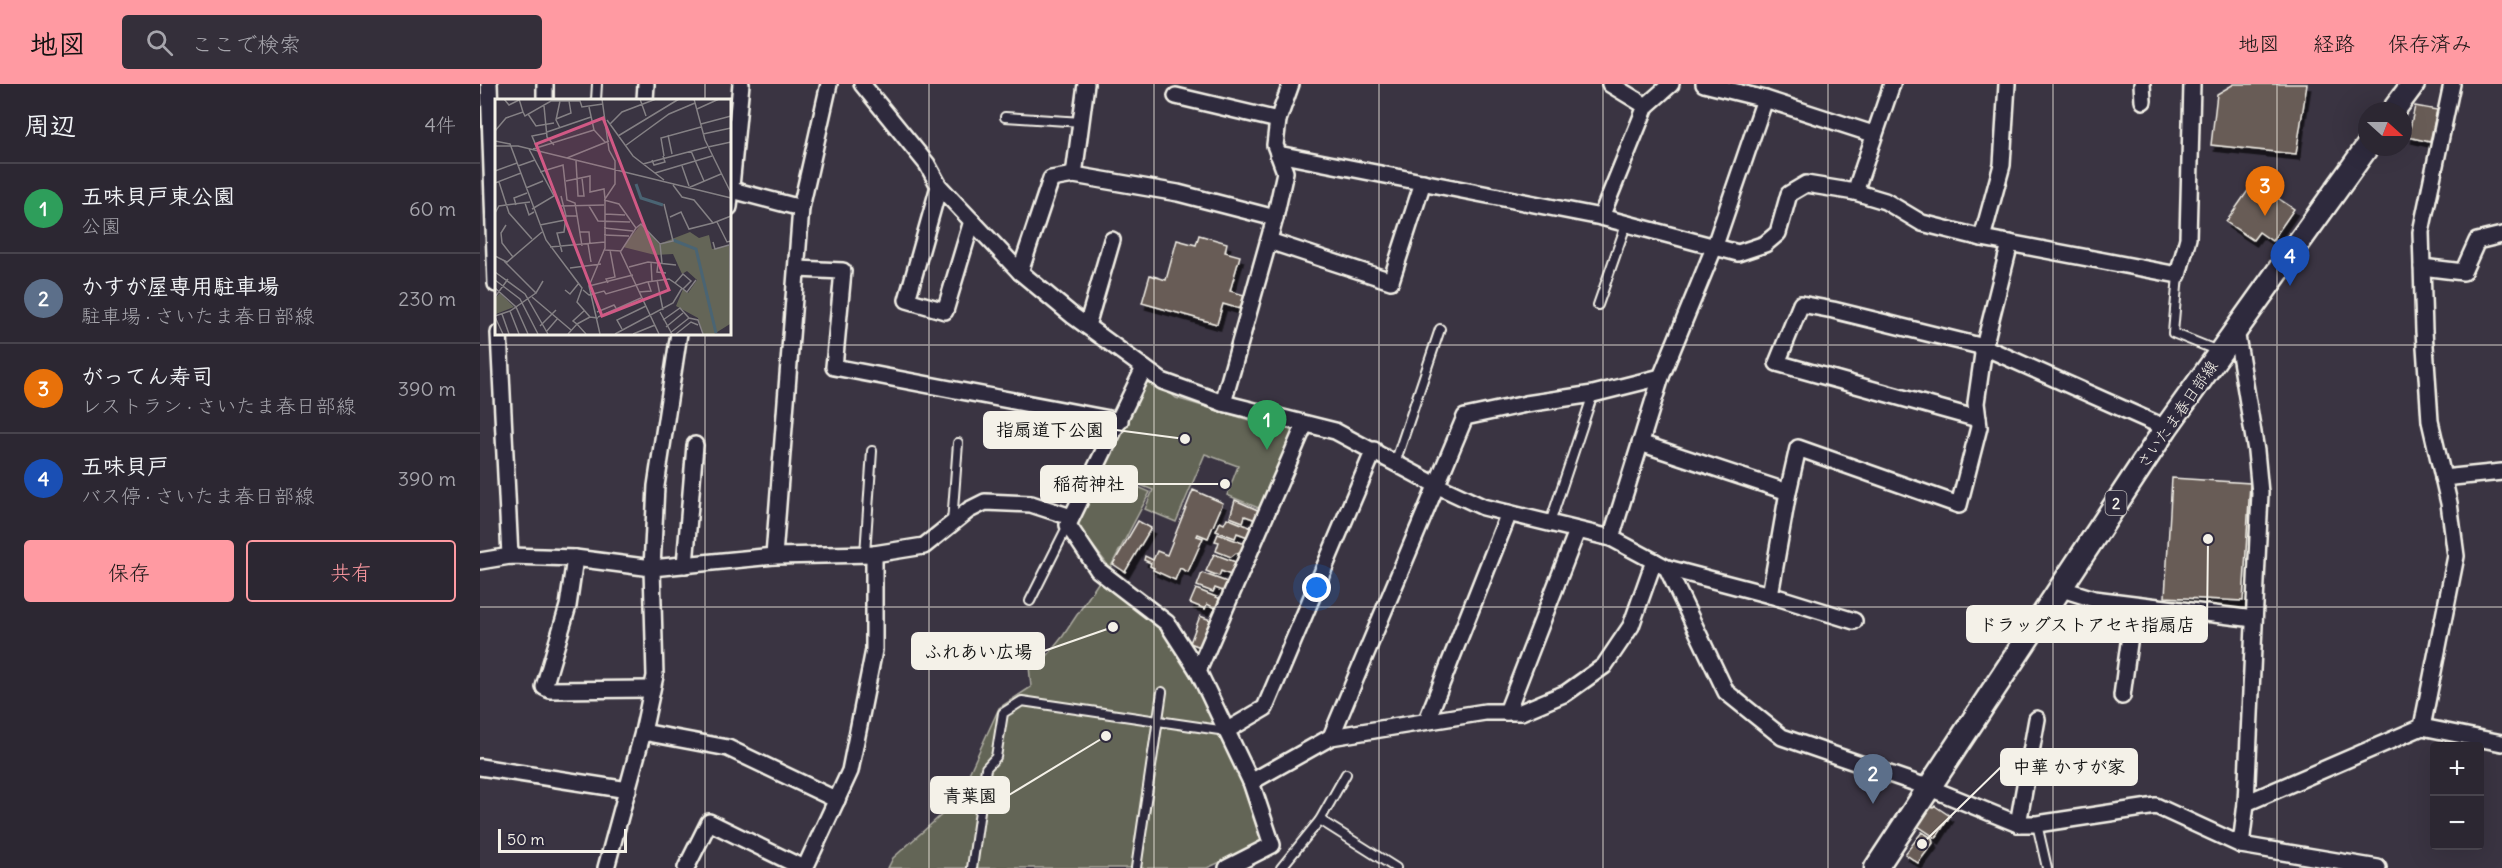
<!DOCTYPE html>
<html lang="ja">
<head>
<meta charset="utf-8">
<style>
	body { margin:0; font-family:Delius,"Klee One",sans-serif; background:#342f3a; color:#f1f3f6 }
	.controls { position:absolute; right:18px; bottom:18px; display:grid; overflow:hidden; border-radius:6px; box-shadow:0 6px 24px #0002 }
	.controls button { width:54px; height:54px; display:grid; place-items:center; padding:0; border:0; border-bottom:2px solid #48444d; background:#2c2732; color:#f1f3f6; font:30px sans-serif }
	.compass { position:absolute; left:1878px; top:18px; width:54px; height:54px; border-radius:50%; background:#2c2732; box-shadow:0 6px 24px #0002; rotate:111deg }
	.scale { position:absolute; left:18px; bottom:15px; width:129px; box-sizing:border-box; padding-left:6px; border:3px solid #f4f1e8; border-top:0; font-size:16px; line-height:21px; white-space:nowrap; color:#f4f1e8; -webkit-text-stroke:4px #2f2a3d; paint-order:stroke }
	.you { position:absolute; left:837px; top:504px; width:21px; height:21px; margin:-15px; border:4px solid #fff; border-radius:50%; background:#1a73e8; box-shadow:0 0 0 9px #1a73e833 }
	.badge { display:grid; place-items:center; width:39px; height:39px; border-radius:50%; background:#ff9aa2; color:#fff; font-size:20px; font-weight:700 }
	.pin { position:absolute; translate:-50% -50px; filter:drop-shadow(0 2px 3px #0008) }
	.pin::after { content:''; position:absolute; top:32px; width:21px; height:18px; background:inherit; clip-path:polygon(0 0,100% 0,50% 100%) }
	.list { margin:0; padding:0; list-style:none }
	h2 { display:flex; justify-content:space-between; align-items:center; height:78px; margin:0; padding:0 24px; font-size:26px }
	h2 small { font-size:20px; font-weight:400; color:#a6a5ac }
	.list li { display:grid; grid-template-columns:39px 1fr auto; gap:18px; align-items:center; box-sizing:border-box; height:90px; padding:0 24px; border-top:2px solid #48444d }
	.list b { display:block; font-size:22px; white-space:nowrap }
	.list p { margin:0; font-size:20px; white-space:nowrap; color:#a6a5ac }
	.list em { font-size:20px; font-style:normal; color:#a6a5ac }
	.actions { display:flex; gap:12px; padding:18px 24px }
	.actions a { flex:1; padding:14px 0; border:2px solid #ff9aa2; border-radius:6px; text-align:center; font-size:21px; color:#ff9aa2 }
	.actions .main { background:#ff9aa2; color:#111 }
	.icon { flex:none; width:33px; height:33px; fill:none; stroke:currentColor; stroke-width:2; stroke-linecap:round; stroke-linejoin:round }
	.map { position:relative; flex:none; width:2022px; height:784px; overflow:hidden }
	header { display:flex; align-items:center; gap:36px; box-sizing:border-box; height:84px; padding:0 30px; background:#ff9aa2; color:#111 }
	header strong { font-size:28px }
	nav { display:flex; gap:33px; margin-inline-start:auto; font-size:21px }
	.search { width:420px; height:54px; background:#342f3a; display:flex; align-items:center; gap:15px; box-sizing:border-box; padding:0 21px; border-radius:6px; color:#a6a5ac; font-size:22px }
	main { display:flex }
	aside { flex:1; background:#2c2732 }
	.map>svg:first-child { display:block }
	.green { fill:#646557; stroke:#acaba0; stroke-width:1.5 }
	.building { fill:#685b57; stroke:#f4f1e8; stroke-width:1.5; filter:url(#shadow) }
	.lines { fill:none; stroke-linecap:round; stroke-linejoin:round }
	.lane-casing { stroke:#f4f1e8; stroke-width:12 }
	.street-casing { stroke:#f4f1e8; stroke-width:20 }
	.primary-casing { stroke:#f4f1e8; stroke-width:27 }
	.lane { stroke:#2f2a3d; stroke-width:8 }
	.street { stroke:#2f2a3d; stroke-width:15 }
	.primary { stroke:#2f2a3d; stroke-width:22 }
	.grid { fill:none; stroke:#f4f1e8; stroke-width:1.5; stroke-opacity:0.55 }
	.labels { text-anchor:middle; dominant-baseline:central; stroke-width:4.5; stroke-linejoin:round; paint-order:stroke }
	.shield { fill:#2f2a3d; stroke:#b9b5b5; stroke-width:1.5 }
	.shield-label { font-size:15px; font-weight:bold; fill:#f4f1e8 }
	.street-label { font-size:16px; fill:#f4f1e8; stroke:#2f2a3d }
	.inset-river { fill:none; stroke:#4a6473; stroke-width:3 }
	.inset-road { fill:none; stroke:#848084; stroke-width:1.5 }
	.view { fill:#d15985; fill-opacity:0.15; stroke:#d15985; stroke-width:3 }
	.inset-edge { fill:none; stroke:#f4f1e8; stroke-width:3 }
	.leader { fill:none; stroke:#f4f1e8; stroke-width:2 }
	.callout-dot { fill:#f4f1e8; stroke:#2f2a3d; stroke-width:2 }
	.callout { fill:#f4f1e8; stroke:#f4f1e8; stroke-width:2 }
	.callout-label { font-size:18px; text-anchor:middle; font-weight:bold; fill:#111 }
</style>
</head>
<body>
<header>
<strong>地図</strong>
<div class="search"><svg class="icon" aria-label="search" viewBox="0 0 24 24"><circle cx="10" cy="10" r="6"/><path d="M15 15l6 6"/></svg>ここで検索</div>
<nav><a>地図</a><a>経路</a><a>保存済み</a></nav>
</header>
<main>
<aside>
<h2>周辺<small>4件</small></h2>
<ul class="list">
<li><span class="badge" style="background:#2e9e5b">1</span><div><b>五味貝戸東公園</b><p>公園</p></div><em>60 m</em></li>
<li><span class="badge" style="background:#5c6f8a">2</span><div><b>かすが屋専用駐車場</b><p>駐車場 · さいたま春日部線</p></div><em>230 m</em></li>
<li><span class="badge" style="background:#e8710a">3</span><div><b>がってん寿司</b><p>レストラン · さいたま春日部線</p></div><em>390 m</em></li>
<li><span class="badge" style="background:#1a4fb4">4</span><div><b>五味貝戸</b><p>バス停 · さいたま春日部線</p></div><em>390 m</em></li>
</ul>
<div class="actions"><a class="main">保存</a><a>共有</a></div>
</aside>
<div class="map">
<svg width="2022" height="784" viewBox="0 0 2022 784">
	<defs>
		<filter id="shadow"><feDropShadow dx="3.5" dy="6" stdDeviation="0" flood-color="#0009"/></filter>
	</defs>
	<rect width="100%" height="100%" fill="#3a3442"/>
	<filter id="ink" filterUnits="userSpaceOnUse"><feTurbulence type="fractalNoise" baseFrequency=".0167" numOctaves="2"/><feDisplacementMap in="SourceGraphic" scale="12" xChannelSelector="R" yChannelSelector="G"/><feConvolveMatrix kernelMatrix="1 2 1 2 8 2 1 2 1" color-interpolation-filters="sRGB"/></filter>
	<g filter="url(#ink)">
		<g class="green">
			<path d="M669,291L696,314L779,339C792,338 806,340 814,350L781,425L747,411L758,382L725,370L696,438L665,425L673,406L622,386Z"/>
			<polygon points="623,388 670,408 630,484 597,441"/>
			<polygon points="624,490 681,543 712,589 753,672 785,758 727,784 408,784 413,774 476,718 519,624 551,603 549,582 564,576 583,552"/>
		</g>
		<g class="building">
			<polygon points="1754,0 1827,0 1816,70 1731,61 1737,10"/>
			<polygon points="1935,22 1957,26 1950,58 1928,53"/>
			<polygon points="1774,98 1814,125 1792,157 1779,148 1773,156 1746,138"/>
			<polygon points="719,151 747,159 745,168 760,172 750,207 764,211 760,225 743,220 737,240 662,219 670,191 686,196 697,156 716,161"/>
			<polygon points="1692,394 1770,399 1763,517 1685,513"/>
			<polygon points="713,406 743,419 728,454 718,450 717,452 723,454 708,488 700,484 695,496 673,486 674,484 670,482 671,479 664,476 665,472 673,476 677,467 687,471"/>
			<polygon points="755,416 780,427 776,436 765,432 763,438 750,433"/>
			<polygon points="747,434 772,444 768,453 757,449 755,454 736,447 740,438 744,440"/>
			<polygon points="658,437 671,444 645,488 633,480"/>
			<polygon points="738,450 765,460 761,471 756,469 751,473 736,467 739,458 735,457"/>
			<polygon points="734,470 758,479 753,492 741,487 739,492 726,487"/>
			<polygon points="722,489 747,498 743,507 735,504 733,508 717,502"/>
			<polygon points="716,505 741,515 737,525 727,520 725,525 710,519"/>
			<polygon points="720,532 733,537 723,564 710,559"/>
			<polygon points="1455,722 1470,732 1456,754 1438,742 1451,723 1453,724"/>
			<polygon points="1442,748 1452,754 1453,759 1438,779 1425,770"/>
		</g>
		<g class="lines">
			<g class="lane-casing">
				<g id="lane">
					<polyline points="116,16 117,0"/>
					<polyline points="525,33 602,38"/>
					<polyline points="1698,191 1693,249 1738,267"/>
					<polyline points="1118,221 1146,141"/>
					<polyline points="915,379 960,245"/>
					<polyline points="472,439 478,359"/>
					<polyline points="1070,439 1113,310"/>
					<polyline points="385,470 392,367"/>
					<polyline points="550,517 588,441"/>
					<polyline points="840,736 916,784"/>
					<polyline points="1557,740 1567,784"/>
					<polyline points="492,784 506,684 516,673 523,629 542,617 746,647"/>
					<polyline points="656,784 682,608"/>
					<polyline points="801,784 840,736 866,690"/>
				</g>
			</g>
			<g class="street-casing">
				<g id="street">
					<polyline points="9,0 16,200"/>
					<polyline points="65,0 65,16"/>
					<polyline points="382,0 447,80 459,102 540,188 593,232 682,297 743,319 855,347 956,401 1003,423 1131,454 1187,484 1246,608 1302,653 1450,704 1538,740 1557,740 1676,722 1761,761 1898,784"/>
					<polyline points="1224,0 1285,15 1393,50"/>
					<polyline points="1662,0 1663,17"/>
					<polyline points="696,12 798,36"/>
					<polyline points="165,16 166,0"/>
					<polyline points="1166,22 1191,0"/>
					<polyline points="798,70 1121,133 1258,169 1285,160 1298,149 1309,110 1326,100 1375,108 1405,117 1442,139 1502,154 1698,191 1708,154 1712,0"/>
					<polyline points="594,91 698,109 795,134"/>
					<polyline points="459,102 427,216 465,227 492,137"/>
					<polyline points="252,106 321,124"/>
					<polyline points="1375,108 1412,0"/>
					<polyline points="249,123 261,0"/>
					<polyline points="1121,133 1166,22 1130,0"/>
					<polyline points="1502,154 1522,81 1527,0"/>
					<polyline points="789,157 911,197 943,98"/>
					<polyline points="1942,183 1983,188 1997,157 2022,151"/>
					<polyline points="317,185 363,187 354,283 640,337"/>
					<polyline points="540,188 571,95 594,91 606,0"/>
					<polyline points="607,242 632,156"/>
					<polyline points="1756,246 1776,367 1780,409 1766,719 1761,761"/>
					<polyline points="19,249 30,472"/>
					<polyline points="664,284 588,441 618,486 687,539 718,587 771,698 851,653 1005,628 1041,628 1086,609 1124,582 1151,542 1174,477"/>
					<polyline points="743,319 795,134 805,88 795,61 798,36 811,0"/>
					<polyline points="1498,335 1297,279 1321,220 1353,226 1504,263 1686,344"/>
					<polyline points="1160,359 1308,408"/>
					<polyline points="1963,394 2022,388"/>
					<polyline points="1131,454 1181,293 1234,164 1285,15"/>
					<polyline points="294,472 321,124 349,0"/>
					<polyline points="95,474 88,522 64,603 70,606 171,605"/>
					<polyline points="0,477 30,472 95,474 172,484 294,472 394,470 444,462 489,426 505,418 551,420 591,433"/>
					<polyline points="205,481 215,361"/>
					<polyline points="1187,484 1290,511 1308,408 1318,364 1479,421 1499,343 1496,319 1504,263 1530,159"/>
					<polyline points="1579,504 1614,515 1774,535"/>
					<polyline points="1290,511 1374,537"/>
					<polyline points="718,587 825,340"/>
					<polyline points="1642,612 1654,521"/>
					<polyline points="1027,628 1097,447"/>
					<polyline points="947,636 1029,429"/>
					<polyline points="1942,643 1976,472 1969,419 1950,337 1944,247 1941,148 1972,0"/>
					<polyline points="746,647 785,624 894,366"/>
					<polyline points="163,648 248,664 357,716"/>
					<polyline points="851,653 985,333 1046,320 1113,310 1181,293"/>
					<polyline points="0,683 148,706"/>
					<polyline points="1766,719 1942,643 2022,659"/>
					<polyline points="1538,740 1557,635"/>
					<polyline points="126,784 163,648 175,592 172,484 176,402 199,249"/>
					<polyline points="206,784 229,738 323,784"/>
					<polyline points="325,784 370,687 394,566 394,470"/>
					<polyline points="747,784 792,761 771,698"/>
				</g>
			</g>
			<g class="primary-casing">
				<g id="primary">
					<polyline points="1913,27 1933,0"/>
					<polyline points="1396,784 1686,344 1887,63"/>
				</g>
			</g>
			<use href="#lane" class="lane"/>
			<use href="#street" class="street"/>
			<use href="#primary" class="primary"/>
		</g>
	</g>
	<path class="grid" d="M225,0V16M449,0V784M674,0V784M899,0V784M1123,0V784M1348,0V784M1573,0V784M1797,0V784M225,249V784M0,261H2022M0,523H2022"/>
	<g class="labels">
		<rect class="shield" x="1625.5" y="407" width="21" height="24" rx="4.5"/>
		<g class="shield-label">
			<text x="1636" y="419">2</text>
		</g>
		<g class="street-label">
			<text transform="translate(1697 330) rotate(-55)">さいたま春日部線</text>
		</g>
	</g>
	<g transform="translate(15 15)">
		<rect width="236" height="236" fill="#3a3442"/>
		<path d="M146,125L164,145L195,133L204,139L214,136L217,150L234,146L235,225L219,235H208L203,219L181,207L188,190L193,194L202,181L192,172L187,175L178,155L160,156L128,148ZM5,194L19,208L1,215L0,199Z" fill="#646557"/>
		<path class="inset-river" d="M141,85L146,99L168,106M178,141L201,150L221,234"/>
		<path class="inset-road" d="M9,0L14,6L24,1M145,0L151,17M199,0L210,41L236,94M49,7L52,38L59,46M94,8L99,31L110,43M202,10L224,0M28,13L30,17L56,2H85L87,8L108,5M33,15L41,27L59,24M61,20L76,14L74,2M112,21L138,57L169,81M115,25L127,13L161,0M206,25L236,17M65,29L61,21L65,2M0,32L11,19L28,13L24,0M52,33L96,18M208,35L236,29M173,36L177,55M123,37L184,0M0,42L15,45L51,141L87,189L82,203L95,218L103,219M0,47H23L236,99M130,47L174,15L200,4M213,48L236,43M42,49L37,37L52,34M34,50L59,97L37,110M38,50L99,31M196,52L209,82M169,57L166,39L206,28M72,59L114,42M157,61L159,66L170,63L168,57M81,62L83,97H89L87,79M148,65L212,48M23,67L40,61M187,67L194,87M0,72L22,64M45,73L68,66L72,101L80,104L87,147M160,74L217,57M71,82L95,77V93L109,90L110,100M4,83L14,114L37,140M0,84L26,74M178,86L187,98L199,101L218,124L236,117M31,89L48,82M193,89L226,75M66,97L71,117M109,101L124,105L141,129L126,152L110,151M30,104L34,116L39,113M21,106L19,99L32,94M66,107L109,106M94,107L103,122L135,123M0,114L4,107L35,103M110,115L130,116M175,118L186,113L194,130L218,124M222,123L232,143L236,142M11,126L6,134L7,144L18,158M45,126L70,121M109,129L138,132M141,129L146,125L165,145L178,142L169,105M85,133H94L95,145M109,136L134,137M218,143L220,150L234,146M93,145L96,163M165,145L167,164M55,148L110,143M125,152L164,235M67,153L62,134L69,133L71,117H82M0,157L12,163L47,133M9,162L41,194L48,182M156,163L157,182M163,164L162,173L171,174M134,168L153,163L181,166M75,169L106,165M0,173L30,195L53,235M0,181L25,200L43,235M162,181L168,211M113,184L111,180L120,178L115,151M180,184L192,193L201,181M94,187L138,176M0,189L21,208L33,235M70,191L75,195L84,184M88,191L94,196L109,192L111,195L152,183L174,180L180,184L188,175L196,182L188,190M144,193L156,192L153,183M0,198L13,180M37,198L76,231M90,211L78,222L82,225L95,218M15,212L24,235M102,213L119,206L121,209M165,213L177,235M7,215L14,235M0,217L15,212L41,194M0,218L8,235M103,218L146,199M168,221L185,209L194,219L203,221L208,235M45,227L61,211M171,228L188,214M127,230L122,221L151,207M51,233L63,219M175,234L194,219M73,235L82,225L91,235M105,235L94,187L110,149V100L120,85V62L114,51L107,0M120,235L178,204L187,189M138,235L160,226M181,235L196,223L203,226"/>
		<path class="view" d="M108,19L174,191L107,217L41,45Z"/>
		<rect width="236" height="236" class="inset-edge"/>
	</g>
	<path class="leader" d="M705 355L636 346M745 400L657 400M1728 455L1727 540M633 543L564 567M1442 760L1521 683M626 652L529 711"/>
	<g class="callout-dot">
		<circle cx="705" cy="355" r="6"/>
		<circle cx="745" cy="400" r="6"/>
		<circle cx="1728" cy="455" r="6"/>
		<circle cx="633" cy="543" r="6"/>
		<circle cx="1442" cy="760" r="6"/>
		<circle cx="626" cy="652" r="6"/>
	</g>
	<g class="callout">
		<rect x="504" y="328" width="132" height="36" rx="6"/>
		<rect x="561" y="382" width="96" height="36" rx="6"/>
		<rect x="1487" y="522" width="240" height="36" rx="6"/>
		<rect x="432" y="549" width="132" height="36" rx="6"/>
		<rect x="1521" y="665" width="136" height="36" rx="6"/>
		<rect x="451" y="693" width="78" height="36" rx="6"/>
	</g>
	<g class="callout-label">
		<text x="570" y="352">指扇道下公園</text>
		<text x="609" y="406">稲荷神社</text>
		<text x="1607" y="547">ドラッグストアセキ指扇店</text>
		<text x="498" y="574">ふれあい広場</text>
		<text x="1589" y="689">中華 かすが家</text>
		<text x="490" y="718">青葉園</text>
	</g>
</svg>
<div class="controls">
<button>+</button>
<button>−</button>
</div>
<svg class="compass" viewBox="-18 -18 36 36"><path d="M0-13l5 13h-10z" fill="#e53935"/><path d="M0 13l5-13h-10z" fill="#a6a5ac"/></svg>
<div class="scale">50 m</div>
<div class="you"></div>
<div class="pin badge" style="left:787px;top:366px;background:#2e9e5b">1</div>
<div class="pin badge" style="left:1393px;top:720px;background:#5c6f8a">2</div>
<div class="pin badge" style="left:1785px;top:132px;background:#e8710a">3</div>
<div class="pin badge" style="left:1810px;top:202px;background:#1a4fb4">4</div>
</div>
</main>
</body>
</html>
